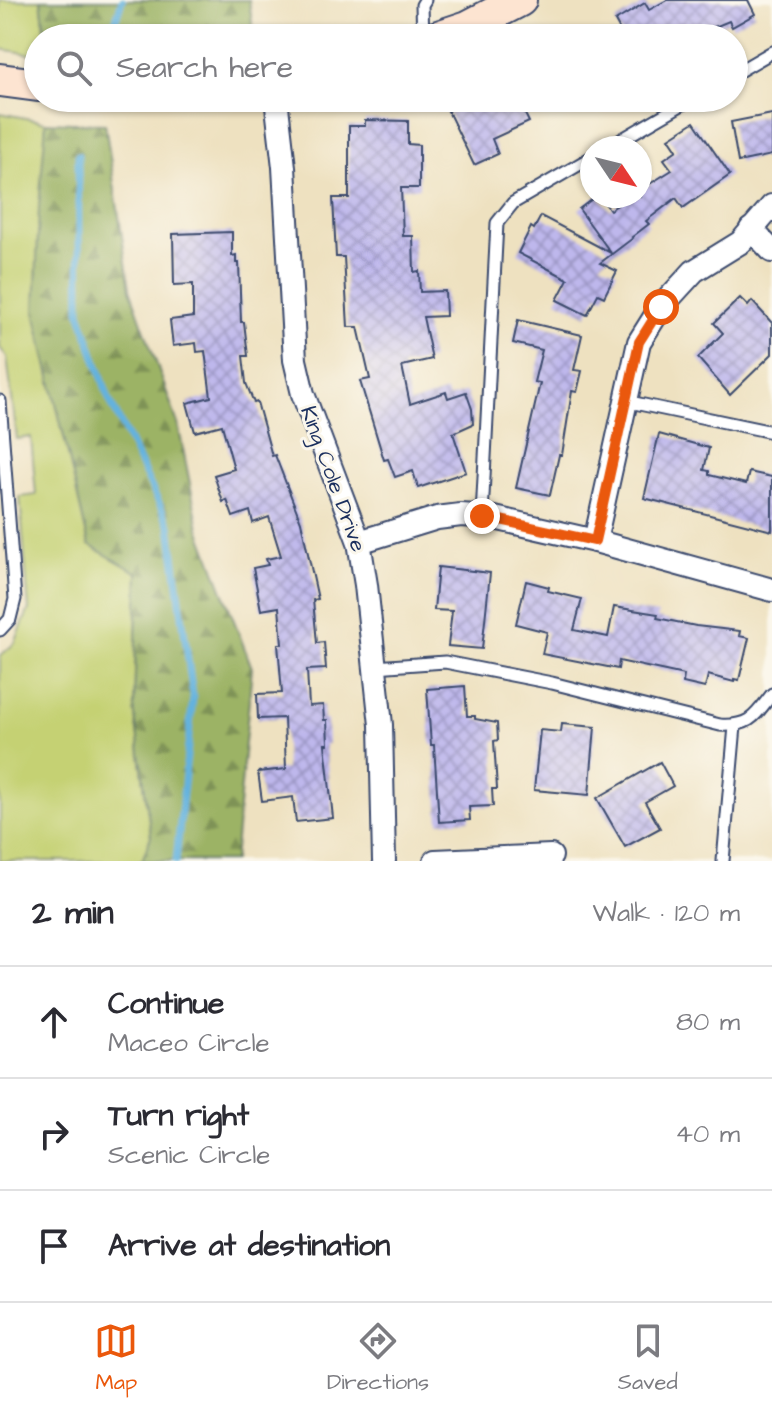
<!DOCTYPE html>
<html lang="en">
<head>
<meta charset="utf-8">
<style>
	body { margin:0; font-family:"Architects Daughter",sans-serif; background:#f2f2f3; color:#2b2b33 }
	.compass { position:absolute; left:580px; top:136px; width:72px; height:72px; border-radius:50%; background:#fff; box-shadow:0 2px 6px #0004; rotate:125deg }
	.stop { position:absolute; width:24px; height:24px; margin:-18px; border:6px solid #ea580c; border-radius:50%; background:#fff }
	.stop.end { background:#ea580c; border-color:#fff; box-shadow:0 2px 8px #0008 }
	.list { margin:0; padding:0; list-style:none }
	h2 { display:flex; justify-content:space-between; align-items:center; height:104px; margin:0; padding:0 32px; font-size:34px }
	h2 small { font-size:26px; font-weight:400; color:#7c7c81 }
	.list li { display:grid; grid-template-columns:52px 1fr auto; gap:24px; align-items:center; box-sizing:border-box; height:112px; padding:0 32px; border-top:2px solid #e1e1e2 }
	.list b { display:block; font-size:30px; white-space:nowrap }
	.list p { margin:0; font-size:26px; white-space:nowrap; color:#7c7c81 }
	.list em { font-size:26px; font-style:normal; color:#7c7c81 }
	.icon { flex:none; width:44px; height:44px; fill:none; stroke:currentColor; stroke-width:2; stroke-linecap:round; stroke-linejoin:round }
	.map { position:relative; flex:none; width:772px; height:861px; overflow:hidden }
	.search { position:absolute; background:#fff; box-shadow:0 2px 6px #0004; left:24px; right:24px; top:24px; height:88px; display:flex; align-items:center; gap:20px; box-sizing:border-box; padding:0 28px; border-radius:44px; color:#7c7c81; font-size:30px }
	.sheet { height:440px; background:#fff }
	nav { display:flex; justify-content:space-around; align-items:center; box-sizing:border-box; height:112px; border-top:2px solid #e1e1e2; background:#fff; font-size:22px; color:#7c7c81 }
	nav a { display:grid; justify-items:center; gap:4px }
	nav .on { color:#ea580c }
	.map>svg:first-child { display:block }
	.green { fill:#c5d173; stroke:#708068; stroke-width:2 }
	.forest { fill:url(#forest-firs); stroke:#5c7162; stroke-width:2 }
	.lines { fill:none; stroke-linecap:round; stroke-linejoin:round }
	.stream { stroke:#64b2de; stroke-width:7 }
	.building { fill:url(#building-cross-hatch) }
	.lane-casing { stroke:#3b4a6d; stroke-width:15 }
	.street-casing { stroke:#3b4a6d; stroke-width:26 }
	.secondary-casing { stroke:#3b4a6d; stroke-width:36 }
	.lane { stroke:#fff; stroke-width:11 }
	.street { stroke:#fff; stroke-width:22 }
	.secondary { stroke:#fde4d1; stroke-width:32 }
	.route { stroke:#ea580c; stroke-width:10 }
	.labels { text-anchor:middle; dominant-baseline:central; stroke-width:6; stroke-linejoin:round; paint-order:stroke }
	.street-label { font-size:22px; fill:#1b2f5e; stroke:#fbf7ec }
</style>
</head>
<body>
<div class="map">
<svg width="772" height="861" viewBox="0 0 772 861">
	<defs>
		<pattern id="forest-firs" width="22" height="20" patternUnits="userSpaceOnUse" patternTransform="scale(2)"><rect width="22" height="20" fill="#9cb365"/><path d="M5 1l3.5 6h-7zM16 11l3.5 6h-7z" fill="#7e9256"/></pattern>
		<pattern id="building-cross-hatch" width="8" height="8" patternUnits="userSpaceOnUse" patternTransform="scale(2)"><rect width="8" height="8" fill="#beb7ec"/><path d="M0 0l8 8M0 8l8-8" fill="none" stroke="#9a95c2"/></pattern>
	</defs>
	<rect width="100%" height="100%" fill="#fbf7ec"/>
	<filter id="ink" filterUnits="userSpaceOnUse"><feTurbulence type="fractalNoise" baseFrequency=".0125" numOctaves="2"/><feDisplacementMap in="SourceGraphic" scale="16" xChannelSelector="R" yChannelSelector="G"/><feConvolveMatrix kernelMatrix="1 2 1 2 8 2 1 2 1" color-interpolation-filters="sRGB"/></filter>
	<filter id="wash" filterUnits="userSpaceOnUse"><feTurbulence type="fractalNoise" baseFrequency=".006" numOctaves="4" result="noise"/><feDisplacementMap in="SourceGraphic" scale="32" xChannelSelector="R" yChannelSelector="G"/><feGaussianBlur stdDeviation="1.8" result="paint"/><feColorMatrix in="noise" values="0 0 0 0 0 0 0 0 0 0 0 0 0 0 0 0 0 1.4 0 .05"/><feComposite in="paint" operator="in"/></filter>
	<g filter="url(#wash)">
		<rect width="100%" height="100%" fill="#eee1c0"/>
		<g class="green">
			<polygon points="0,0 41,0 46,38 38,38 38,55 0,49"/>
			<polygon points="0,113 46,122 35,312 89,544 138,573 134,708 151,836 142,861 0,861 0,656 15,643 29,609 20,497 36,495 31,437 17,439 7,357 0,348"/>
		</g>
		<g class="forest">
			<polygon points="41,0 249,0 254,38 46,38"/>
			<polygon points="46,122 105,124 130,289 178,424 199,528 252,668 234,861 142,861 151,836 134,708 138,573 89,545 35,312 39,206"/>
		</g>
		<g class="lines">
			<g class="stream">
				<polyline points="110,38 122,0"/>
				<polyline points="78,155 80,312 109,399 170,526 193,697 176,861"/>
			</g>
		</g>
		<g id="blocks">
			<g class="building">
				<polygon points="667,0 748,0 755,14 732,27 729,21 688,38 624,38 615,21 645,3 649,10"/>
				<polygon points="465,98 557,98 525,114 529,122 492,139 498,154 474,165 446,107"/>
				<polygon points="772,114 772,155 738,162 731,122"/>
				<polygon points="365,120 408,121 408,144 419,145 419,188 401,188 403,236 413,236 414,272 419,271 420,292 445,291 446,316 423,317 432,359 402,366 410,404 446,392 448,398 466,392 472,409 473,424 453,433 466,472 418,488 413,471 395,477 388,459 384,460 360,381 370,379 358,327 348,327 344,257 336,257 333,198 349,198 349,126 365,126"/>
				<polygon points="694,122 730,175 683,208 676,198 646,221 649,224 632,237 633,238 600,263 617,271 604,297 598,294 587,315 557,300 568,279 518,253 531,227 534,229 541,216 611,253 579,209 596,196 599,196 610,210 631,196 640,196 640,190 672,170 664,159 677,150 669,138"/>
				<polygon points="232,232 232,256 236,255 236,263 239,263 241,322 244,322 248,356 243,356 246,383 254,403 257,402 272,456 275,455 301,522 318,599 313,600 317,643 324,642 326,669 307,670 309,706 323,705 324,720 327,720 328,744 325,744 333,818 296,822 293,797 262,801 258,772 286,769 284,718 258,719 257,694 282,693 278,644 282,644 279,607 261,610 253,568 268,565 266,559 281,556 269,517 253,523 250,511 233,517 227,500 223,502 214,475 234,469 222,425 195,432 187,403 211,397 205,351 197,352 196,343 173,346 170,320 193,317 193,284 174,285 173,234"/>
				<polygon points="740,298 748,306 752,301 772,323 772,354 730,395 698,358 723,333 714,323"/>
				<polygon points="518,320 582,335 574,370 582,371 577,392 572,391 562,455 559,455 550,495 516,488 540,383 534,382 542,350 513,343"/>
				<polygon points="659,434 709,448 704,470 709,471 709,475 746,484 749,472 772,477 772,531 644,498"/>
				<polygon points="438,567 490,573 482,649 448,646 452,611 434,610"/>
				<polygon points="526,581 549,587 548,591 582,599 574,630 608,637 614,607 658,614 657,618 696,626 740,631 739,636 749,638 739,680 734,679 734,682 708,675 705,688 683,683 684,675 619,661 618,669 542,654 547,632 516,624"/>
				<polygon points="465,686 467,716 475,716 475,719 497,723 498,740 494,741 497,789 492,789 493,806 469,807 470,820 439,822 434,745 431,745 427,689"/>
				<polygon points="562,724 595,727 589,795 534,790 540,730 561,732"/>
				<polygon points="660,762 673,786 645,802 660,828 625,847 597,798"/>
			</g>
		</g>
	</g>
	<g filter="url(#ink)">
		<use href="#blocks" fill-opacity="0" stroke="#3b4a6d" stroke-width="2"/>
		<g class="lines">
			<g class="lane-casing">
				<g id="lane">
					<polyline points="423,38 422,5 425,0"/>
					<polyline points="734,74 772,52"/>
					<polyline points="607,148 693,98"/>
					<polyline points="0,401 15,599 10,619 0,630"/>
					<polyline points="625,401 772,432"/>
					<polyline points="482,516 497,223 513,203 592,157"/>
					<path d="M375,667L445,662L552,683L720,725C750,727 755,716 772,694"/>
					<polyline points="723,861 735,726"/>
				</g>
			</g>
			<g class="street-casing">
				<g id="street">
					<polyline points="276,98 284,167 295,360 303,394 359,542 366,585 381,725 384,861"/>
					<polyline points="751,229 772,251"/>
					<polyline points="595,541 639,342 661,307 694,271 741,242 772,206"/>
					<polyline points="359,542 437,518 461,515 490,517 595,541 772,590"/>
					<polyline points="435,861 551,856"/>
				</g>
			</g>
			<g class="secondary-casing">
				<g id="secondary">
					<polyline points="435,38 468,27 520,0"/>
					<polyline points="0,80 38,85"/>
				</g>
			</g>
			<use href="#lane" class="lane"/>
			<use href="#street" class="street"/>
			<use href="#secondary" class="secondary"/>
		</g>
	</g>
	<g class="lines" filter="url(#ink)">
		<polyline class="route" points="482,516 595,541 639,342 661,307"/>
	</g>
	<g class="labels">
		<g class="street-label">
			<text transform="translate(333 479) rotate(70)">King Cole Drive</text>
		</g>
	</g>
</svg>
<svg class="compass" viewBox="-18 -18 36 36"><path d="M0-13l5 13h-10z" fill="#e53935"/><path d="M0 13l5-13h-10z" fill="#7c7c81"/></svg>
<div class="stop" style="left:661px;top:307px"></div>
<div class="stop end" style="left:482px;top:516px"></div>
<div class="search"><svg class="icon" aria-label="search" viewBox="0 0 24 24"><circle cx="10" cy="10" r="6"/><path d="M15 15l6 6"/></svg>Search here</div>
</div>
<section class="sheet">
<h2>2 min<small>Walk · 120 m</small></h2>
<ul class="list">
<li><svg class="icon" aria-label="ahead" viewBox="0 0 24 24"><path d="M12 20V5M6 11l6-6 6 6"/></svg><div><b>Continue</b><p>Maceo Circle</p></div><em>80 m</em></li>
<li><svg class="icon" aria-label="right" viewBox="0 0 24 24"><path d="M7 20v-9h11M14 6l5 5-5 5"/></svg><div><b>Turn right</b><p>Scenic Circle</p></div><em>40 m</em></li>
<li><svg class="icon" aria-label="arrive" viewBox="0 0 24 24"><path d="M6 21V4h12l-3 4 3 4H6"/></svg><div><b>Arrive at destination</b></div></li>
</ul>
</section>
<nav>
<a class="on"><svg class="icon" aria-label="map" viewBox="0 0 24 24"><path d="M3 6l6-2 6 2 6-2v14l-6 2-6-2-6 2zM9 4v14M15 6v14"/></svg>Map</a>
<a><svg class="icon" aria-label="directions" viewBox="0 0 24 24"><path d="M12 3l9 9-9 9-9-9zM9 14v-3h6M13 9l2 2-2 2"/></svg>Directions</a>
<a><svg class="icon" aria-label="saved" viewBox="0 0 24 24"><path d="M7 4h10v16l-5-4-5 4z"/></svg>Saved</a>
</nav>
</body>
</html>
